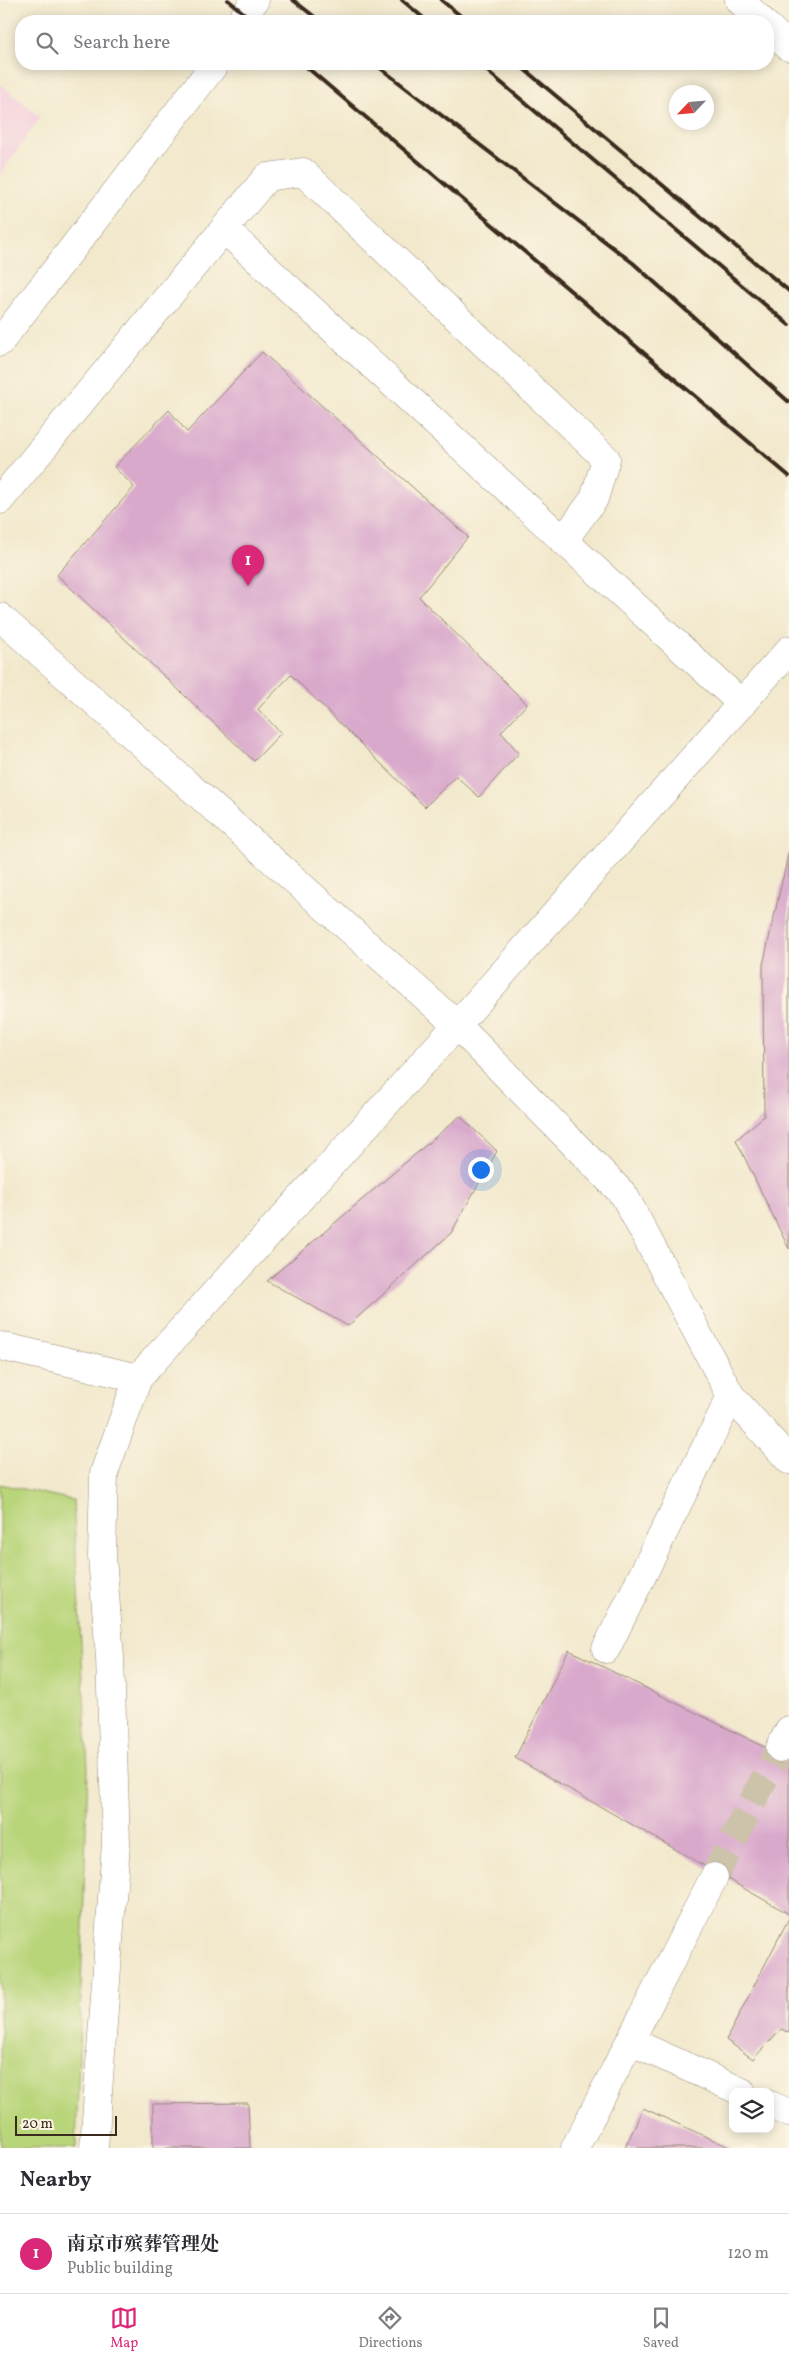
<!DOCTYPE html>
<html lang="en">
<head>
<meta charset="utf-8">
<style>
	body { margin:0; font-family:Vollkorn,"Noto Serif SC",serif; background:#f2f2f3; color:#2b2b33 }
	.controls { position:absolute; right:15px; bottom:15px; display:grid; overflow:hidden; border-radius:10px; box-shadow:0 2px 12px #0003 }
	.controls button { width:45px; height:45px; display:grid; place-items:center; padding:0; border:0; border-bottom:1px solid #e1e1e2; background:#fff; color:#2b2b33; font:25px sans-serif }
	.compass { position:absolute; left:669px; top:85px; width:45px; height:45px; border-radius:50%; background:#fff; box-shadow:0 2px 12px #0003; rotate:244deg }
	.scale { position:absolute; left:15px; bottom:12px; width:102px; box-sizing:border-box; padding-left:5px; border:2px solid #3b2a1e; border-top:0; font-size:14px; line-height:18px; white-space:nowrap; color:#3b2a1e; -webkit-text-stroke:4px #fcf5e5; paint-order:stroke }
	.you { position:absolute; left:480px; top:1169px; width:18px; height:18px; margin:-12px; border:4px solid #fff; border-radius:50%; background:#1a73e8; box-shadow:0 0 0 8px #1a73e833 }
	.badge { display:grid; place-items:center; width:32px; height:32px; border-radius:50%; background:#db2777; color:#fff; font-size:16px; font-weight:700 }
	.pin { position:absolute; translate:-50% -41px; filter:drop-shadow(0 1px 2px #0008) }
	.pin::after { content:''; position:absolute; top:26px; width:18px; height:15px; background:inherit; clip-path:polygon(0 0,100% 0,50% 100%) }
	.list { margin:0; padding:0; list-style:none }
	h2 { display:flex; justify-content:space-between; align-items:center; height:65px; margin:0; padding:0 20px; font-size:21px }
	h2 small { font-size:16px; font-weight:400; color:#7c7c81 }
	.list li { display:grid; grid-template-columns:32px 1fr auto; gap:15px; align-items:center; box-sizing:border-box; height:80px; padding:0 20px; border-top:1px solid #e1e1e2 }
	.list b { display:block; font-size:19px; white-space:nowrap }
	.list p { margin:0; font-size:16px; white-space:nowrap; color:#7c7c81 }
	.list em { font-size:16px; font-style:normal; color:#7c7c81 }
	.icon { flex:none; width:28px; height:28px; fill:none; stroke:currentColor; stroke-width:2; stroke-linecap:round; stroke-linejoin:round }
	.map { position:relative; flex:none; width:789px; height:2148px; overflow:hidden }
	.search { position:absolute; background:#fff; box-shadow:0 2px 12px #0003; left:15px; right:15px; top:15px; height:55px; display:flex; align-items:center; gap:12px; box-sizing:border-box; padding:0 18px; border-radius:20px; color:#7c7c81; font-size:19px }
	.sheet { height:145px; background:#fff }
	nav { display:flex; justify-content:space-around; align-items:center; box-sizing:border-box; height:70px; border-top:1px solid #e1e1e2; background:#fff; font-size:14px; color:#7c7c81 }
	nav a { display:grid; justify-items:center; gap:2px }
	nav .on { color:#db2777 }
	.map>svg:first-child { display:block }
	.built { fill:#f4cfdd }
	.green { fill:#b9d57a; stroke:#7a804c }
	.building { fill:#d9a9cc }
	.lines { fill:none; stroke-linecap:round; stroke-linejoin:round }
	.minor-tunnel { stroke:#cdc3aa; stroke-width:28; stroke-dasharray:28 14; stroke-linecap:butt }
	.minor-casing { stroke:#968a76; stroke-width:29 }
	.major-casing { stroke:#968a76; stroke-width:29 }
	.minor { stroke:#fff; stroke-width:28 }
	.major { stroke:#fff; stroke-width:28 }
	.rail { stroke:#3b2a1e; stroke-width:4 }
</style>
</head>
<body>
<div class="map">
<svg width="789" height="2148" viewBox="0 0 789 2148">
	<rect width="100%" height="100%" fill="#fcf5e5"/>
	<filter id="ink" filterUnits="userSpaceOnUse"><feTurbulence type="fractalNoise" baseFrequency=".02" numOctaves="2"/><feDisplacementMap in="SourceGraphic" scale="10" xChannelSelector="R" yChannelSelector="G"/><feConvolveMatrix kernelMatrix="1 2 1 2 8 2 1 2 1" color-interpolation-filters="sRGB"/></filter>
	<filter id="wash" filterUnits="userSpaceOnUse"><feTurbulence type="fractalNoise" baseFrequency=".0096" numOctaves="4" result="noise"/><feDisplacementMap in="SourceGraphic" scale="20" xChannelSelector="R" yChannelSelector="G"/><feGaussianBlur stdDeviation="1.12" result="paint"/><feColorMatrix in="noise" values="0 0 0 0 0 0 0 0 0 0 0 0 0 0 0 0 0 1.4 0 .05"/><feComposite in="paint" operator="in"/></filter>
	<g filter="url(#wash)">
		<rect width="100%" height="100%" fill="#f2e9cd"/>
		<polygon class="built" points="0,84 40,117 0,175"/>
		<polygon class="green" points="0,1484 73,1500 88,1769 76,2148 0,2148"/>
		<g id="blocks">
			<g class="building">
				<polygon points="262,352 468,537 419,597 527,704 501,732 519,753 479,797 456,776 425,807 291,675 258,709 281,733 254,761 57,575 134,487 114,467 169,410 187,432"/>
				<polygon points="789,851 789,1249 736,1140 764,1116 763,965"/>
				<polygon points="460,1116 497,1151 451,1233 348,1326 267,1281"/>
				<polygon points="569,1650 789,1759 789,1914 515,1758"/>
				<polygon points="789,1918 789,2033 781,2029 753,2059 726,2040"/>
				<polygon points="248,2103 250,2148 153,2148 153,2104"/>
				<polygon points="643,2108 731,2148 625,2148"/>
			</g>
		</g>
	</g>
	<g filter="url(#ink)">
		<use href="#blocks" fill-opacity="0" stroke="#968a76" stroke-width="1"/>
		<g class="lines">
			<polyline class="minor-tunnel" points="714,1877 780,1748"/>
			<g class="minor-casing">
				<g id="minor">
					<polyline points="241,21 255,0"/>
					<polyline points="224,229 742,704"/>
					<polyline points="0,342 215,64"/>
					<polyline points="0,500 267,177 303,172 606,459 594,499 563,541"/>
					<polyline points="0,617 457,1025 624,1195 731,1396 789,1460"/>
					<polyline points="0,1346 138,1378"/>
					<polyline points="606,1649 731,1396"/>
					<polyline points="780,1748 789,1730"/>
					<polyline points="630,2041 742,2092"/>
					<polyline points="770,2105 789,2113"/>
					<polyline points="94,2148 116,1843 110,1657 102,1557 104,1473 138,1378 457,1025 789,650"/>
					<polyline points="575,2148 714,1877"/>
				</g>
			</g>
			<g class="major-casing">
				<g id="major">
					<polyline points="739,0 762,21"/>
					<polyline points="768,27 789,47"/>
				</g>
			</g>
			<use href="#minor" class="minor"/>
			<use href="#major" class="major"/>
			<g class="rail">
				<polyline points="228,0 253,21"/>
				<polyline points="293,0 320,21"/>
				<polyline points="402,0 427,21"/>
				<polyline points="441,0 467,21"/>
				<polyline points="303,64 789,476"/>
				<polyline points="375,64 633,263 789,402"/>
				<polyline points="479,64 789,325"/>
				<polyline points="518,64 789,291"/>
			</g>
		</g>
	</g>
</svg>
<div class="controls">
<button><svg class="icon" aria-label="layers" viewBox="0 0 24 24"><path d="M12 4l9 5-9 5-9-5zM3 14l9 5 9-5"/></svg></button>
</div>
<svg class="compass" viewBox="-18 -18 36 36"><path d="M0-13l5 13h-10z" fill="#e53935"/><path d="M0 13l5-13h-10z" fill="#7c7c81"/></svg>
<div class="scale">20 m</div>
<div class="you"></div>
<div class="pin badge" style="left:248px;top:586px">1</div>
<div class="search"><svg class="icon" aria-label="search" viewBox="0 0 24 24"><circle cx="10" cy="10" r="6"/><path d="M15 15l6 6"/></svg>Search here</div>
</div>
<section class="sheet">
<h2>Nearby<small></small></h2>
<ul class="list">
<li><span class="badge">1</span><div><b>南京市殡葬管理处</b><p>Public building</p></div><em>120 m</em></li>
</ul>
</section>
<nav>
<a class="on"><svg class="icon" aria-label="map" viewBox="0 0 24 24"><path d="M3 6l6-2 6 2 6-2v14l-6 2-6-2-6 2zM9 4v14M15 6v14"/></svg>Map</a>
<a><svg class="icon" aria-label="directions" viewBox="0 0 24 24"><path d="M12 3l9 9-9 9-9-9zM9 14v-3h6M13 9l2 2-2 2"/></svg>Directions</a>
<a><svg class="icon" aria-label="saved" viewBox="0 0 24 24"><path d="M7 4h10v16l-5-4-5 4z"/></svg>Saved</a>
</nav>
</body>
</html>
